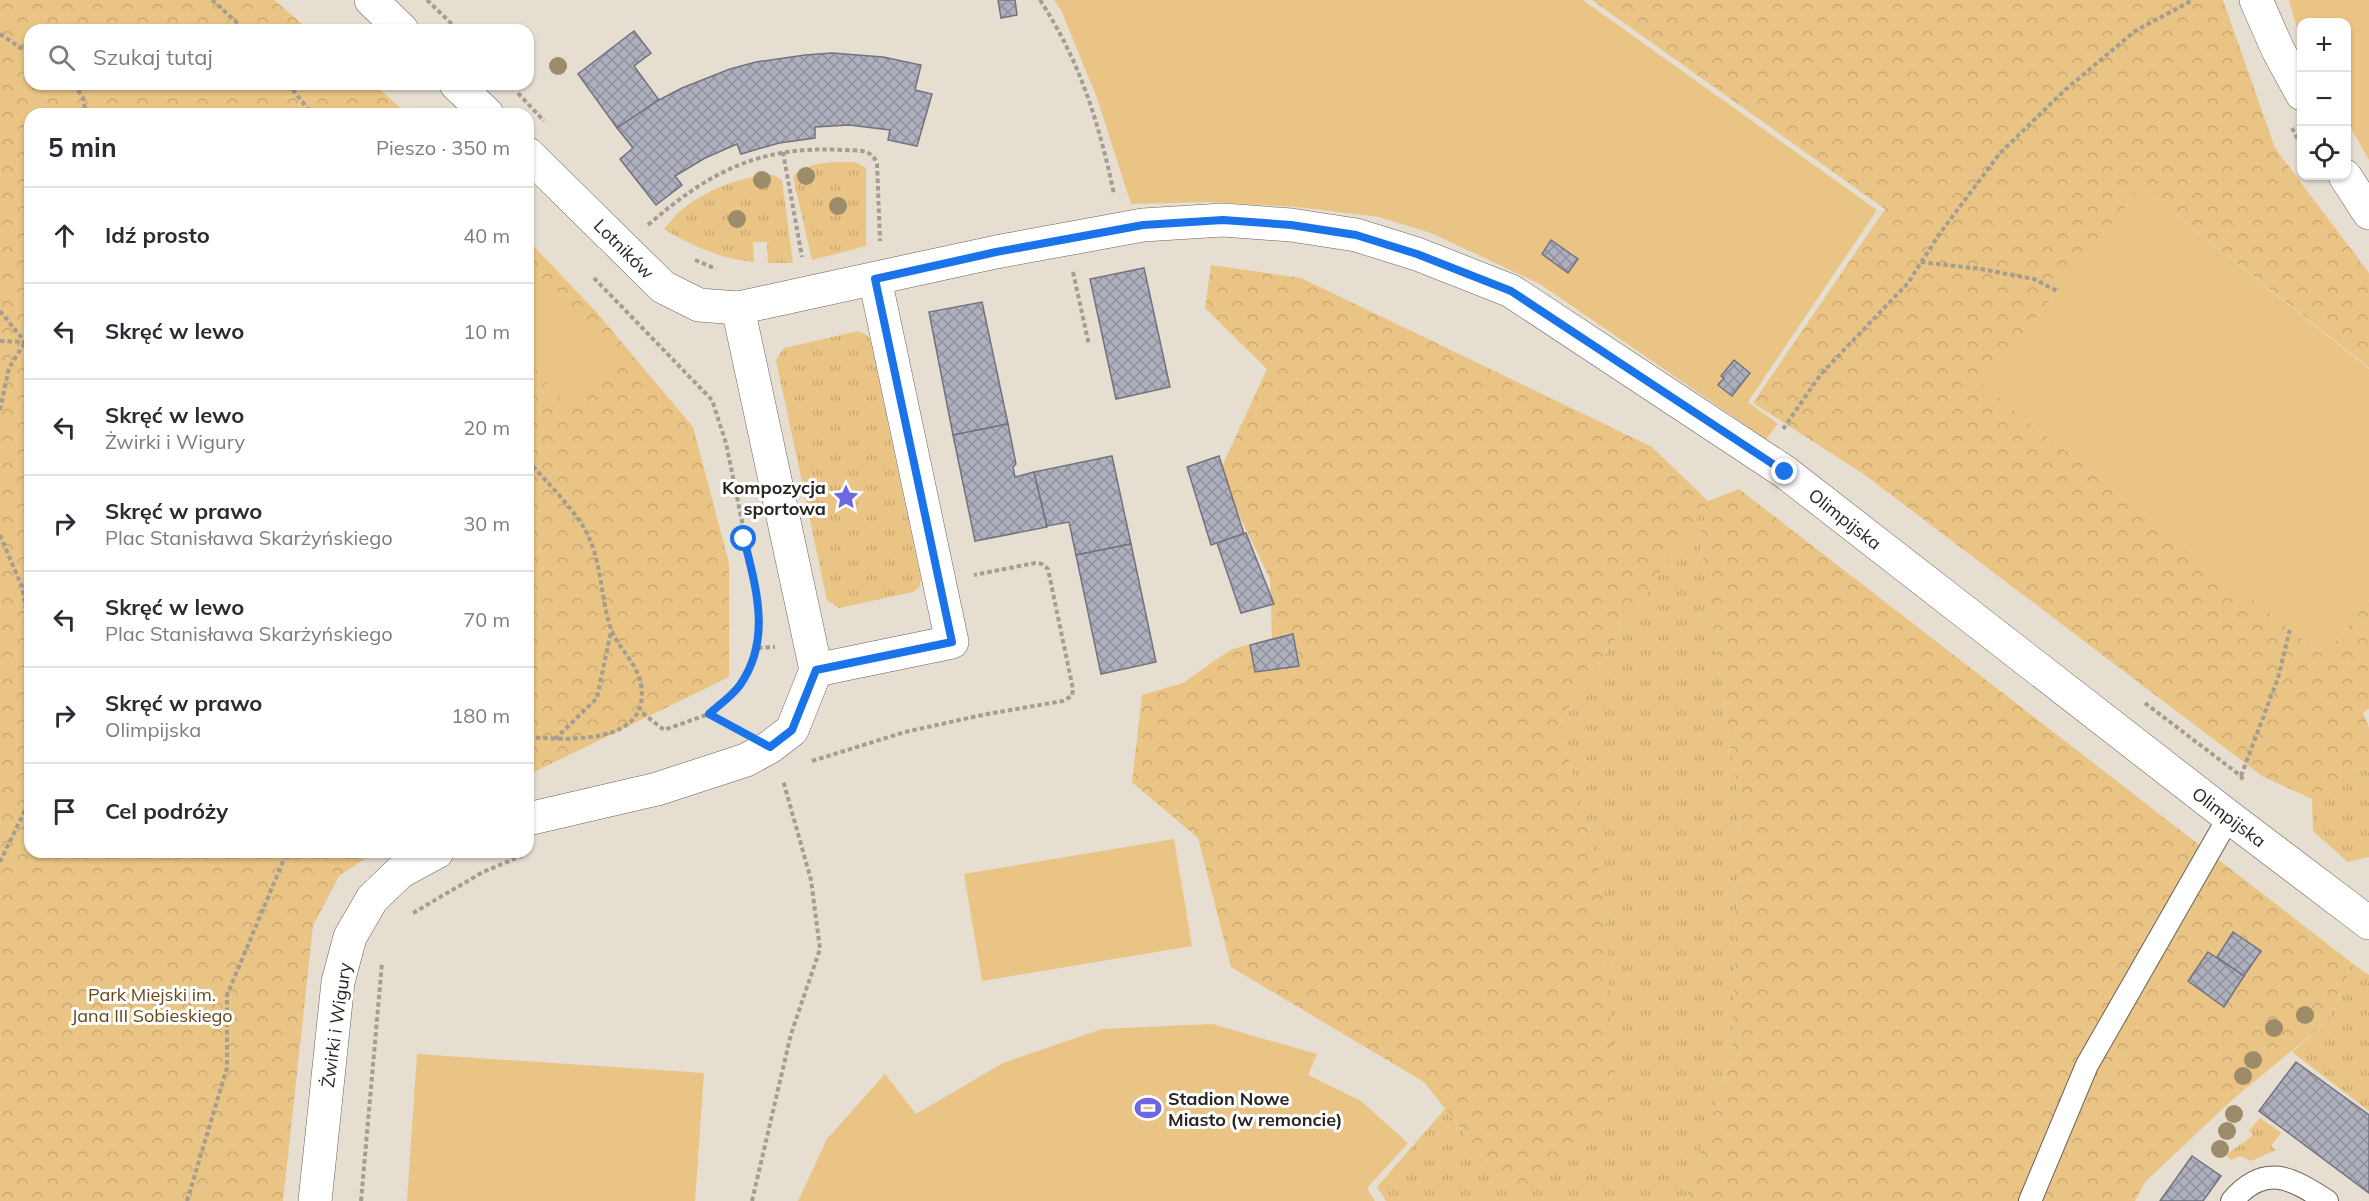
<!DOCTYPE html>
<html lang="pl">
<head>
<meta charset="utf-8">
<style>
	body { margin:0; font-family:Mulish,sans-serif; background:#f2f2f3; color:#2b2b33 }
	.controls { position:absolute; right:18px; top:18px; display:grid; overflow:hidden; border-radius:12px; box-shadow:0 2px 4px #0004 }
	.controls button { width:54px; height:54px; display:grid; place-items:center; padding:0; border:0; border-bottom:2px solid #e1e1e2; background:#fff; color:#2b2b33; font:30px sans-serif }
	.stop { position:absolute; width:18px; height:18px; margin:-14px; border:4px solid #1a73e8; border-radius:50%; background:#fff }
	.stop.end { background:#1a73e8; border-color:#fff; box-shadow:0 2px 6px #0008 }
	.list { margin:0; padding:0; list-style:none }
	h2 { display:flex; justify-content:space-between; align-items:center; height:78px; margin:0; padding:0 24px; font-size:26px }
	h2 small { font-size:20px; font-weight:400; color:#7c7c81 }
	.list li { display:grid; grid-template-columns:39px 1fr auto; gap:18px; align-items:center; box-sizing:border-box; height:96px; padding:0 24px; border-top:2px solid #e1e1e2 }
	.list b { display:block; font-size:22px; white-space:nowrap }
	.list p { margin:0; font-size:20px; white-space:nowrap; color:#7c7c81 }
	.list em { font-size:20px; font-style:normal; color:#7c7c81 }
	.icon { flex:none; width:33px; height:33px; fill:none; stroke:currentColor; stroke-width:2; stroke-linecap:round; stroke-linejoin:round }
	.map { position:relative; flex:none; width:2369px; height:1201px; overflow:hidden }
	.search { position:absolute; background:#fff; box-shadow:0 2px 4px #0004; left:24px; top:24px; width:510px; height:66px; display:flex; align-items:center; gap:15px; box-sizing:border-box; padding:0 21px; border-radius:18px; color:#7c7c81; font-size:22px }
	.panel { position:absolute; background:#fff; box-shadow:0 2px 4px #0004; left:24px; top:108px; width:510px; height:750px; border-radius:18px }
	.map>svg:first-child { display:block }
	.grass { fill:url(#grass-tufts) }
	.forest { fill:url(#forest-crowns) }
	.garden { fill:#eac484 }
	.building { fill:url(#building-cross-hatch); stroke:#727380; stroke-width:1.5 }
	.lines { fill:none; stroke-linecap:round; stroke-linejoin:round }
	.service-casing { stroke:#696256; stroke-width:24 }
	.minor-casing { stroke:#696256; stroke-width:34 }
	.path { stroke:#a39d92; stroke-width:4; stroke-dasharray:4.5 3; stroke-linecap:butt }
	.service { stroke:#fff; stroke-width:22 }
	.minor { stroke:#fff; stroke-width:33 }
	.tree { fill:#9d8c69 }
	.route { stroke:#1a73e8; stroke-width:8 }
	.labels { text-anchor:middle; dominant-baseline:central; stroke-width:6; stroke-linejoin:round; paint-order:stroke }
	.street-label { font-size:18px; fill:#292621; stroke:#fff }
	.poi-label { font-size:18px; font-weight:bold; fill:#292621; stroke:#fff; text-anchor:end }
	.park-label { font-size:18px; fill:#624815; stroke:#fff }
</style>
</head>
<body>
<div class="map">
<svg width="2369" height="1201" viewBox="0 0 2369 1201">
	<defs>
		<pattern id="grass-tufts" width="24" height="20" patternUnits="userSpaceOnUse" patternTransform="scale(1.5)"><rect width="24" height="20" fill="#eac484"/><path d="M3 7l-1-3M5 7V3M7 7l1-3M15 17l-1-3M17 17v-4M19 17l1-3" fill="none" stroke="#c9a872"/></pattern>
		<pattern id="forest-crowns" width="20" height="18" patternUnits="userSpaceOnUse" patternTransform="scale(1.5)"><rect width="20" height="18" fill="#eac484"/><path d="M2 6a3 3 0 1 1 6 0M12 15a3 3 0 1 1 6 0" fill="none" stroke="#c9a872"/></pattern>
		<pattern id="building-cross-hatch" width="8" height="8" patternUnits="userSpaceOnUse" patternTransform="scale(1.5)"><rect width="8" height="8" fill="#aeb0be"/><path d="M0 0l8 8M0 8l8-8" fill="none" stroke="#8e8f9a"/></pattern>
	</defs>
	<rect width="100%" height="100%" fill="#e6ded0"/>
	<g class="grass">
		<path d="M855,162L866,168V246L812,260L793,177L795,174C811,161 835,162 855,162Z"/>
		<path d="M761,175H773L782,180L793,263H768L767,242H753L754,262C721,259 692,246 664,229C670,223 674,216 680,211C704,191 731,181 761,175Z"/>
		<polygon points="858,331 865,334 870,339 921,580 919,587 913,592 839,608 827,600 776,360 784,348"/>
		<polygon points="1708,501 1700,541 1739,804 1732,1055 1685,1201 1386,1201 1377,1187 1445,1109 1516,1199 1604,886 1559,723"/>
		<polygon points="2352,768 2369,770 2369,857 2348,862 2313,831 2312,799"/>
		<polygon points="2352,963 2369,975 2369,1111 2292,1052 2329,1020"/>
		<path d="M2260,1118L2281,1133L2271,1146L2276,1150L2251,1161L2240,1156L2231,1160L2226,1155C2235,1147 2245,1143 2253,1134L2249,1131Z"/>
	</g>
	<g class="forest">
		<polygon points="0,0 274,0 309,30 30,30 30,84 373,84 408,114 30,114 30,852 375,852 339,876 313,926 283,1201 0,1201"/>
		<polygon points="1592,0 2223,0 2275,148 2369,273 2369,368 2141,187 1983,385 2324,656 2369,600 2369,709 2363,713 2369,728 2369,770 2352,768 2312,799 2262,776 1865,475 1753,403 1885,209"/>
		<polygon points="528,240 597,313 693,427 729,563 729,677 528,775"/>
		<polygon points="1211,265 1301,278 1652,447 1708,501 1739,489 2352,963 2329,1020 2232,1100 2145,1182 2135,1201 1685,1201 1732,1055 1739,804 1700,541 1707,503 1559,723 1604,886 1616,1114 1516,1199 1424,1082 1231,967 1198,838 1132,782 1142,695 1183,683 1230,650 1272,638 1270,579 1219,473 1267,369 1205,308"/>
	</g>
	<g class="garden">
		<polygon points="1054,0 1583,0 1877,210 1748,402 1778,424 1766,439 1540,284 1431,233 1379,217 1297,207 1208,202 1131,204 1097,98 1061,10"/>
		<polygon points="2289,0 2369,0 2369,160 2347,121 2346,22 2302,22 2301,43"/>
		<polygon points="2141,187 2369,369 2369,600 2324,656 1983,385"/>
		<polygon points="544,278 622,362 571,409 528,362 528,293"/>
		<polygon points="1174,839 1192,946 982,981 964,874"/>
		<polygon points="1212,1024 1317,1054 1308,1075 1361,1101 1408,1143 1367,1188 1375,1201 798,1201 827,1139 885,1074 916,1114 1003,1063 1102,1029"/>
		<polygon points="417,1054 704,1073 695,1201 407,1201"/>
	</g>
	<g class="building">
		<polygon points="998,0 1015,0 1017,15 1001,18"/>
		<polygon points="634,31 651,53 634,66 659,100 617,128 578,74"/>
		<polygon points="832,53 883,57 921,65 915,90 932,94 917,146 888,140 890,130 849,125 815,127 815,138 779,143 741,154 737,144 705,158 675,176 682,185 656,205 620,159 633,148 617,128 659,100 682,88 730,69 756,62 805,55"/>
		<polygon points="1551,240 1578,259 1568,273 1542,254"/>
		<polygon points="1144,268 1170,387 1116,399 1090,279"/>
		<polygon points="982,302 1008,424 953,435 929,312"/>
		<polygon points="1734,360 1750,373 1732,396 1718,385 1724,378 1721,376"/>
		<polygon points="1008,424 1016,464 1013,467 1015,477 1034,472 1047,527 975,541 953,435"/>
		<polygon points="1112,456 1131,544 1076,555 1069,522 1047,526 1034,472"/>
		<polygon points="1219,456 1244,534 1211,545 1187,467"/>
		<polygon points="1246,533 1274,604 1241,613 1217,543"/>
		<polygon points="1131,544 1156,662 1101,674 1076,555"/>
		<polygon points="1293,634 1299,666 1255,672 1250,645"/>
		<polygon points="2233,932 2261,951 2244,976 2217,957"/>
		<polygon points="2208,952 2244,976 2224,1007 2188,981"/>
		<polygon points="2296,1062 2369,1115 2369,1193 2259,1111"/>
		<polygon points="2192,1156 2221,1176 2203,1201 2160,1201"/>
	</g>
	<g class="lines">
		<g class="service-casing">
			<g id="service">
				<polyline points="2030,1201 2087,1065 2229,817"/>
				<path d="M2232,1201C2265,1162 2291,1178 2327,1201"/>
			</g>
		</g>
		<g class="minor-casing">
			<g id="minor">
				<polyline points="371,0 402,30"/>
				<polyline points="2256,0 2278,50 2302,94"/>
				<polyline points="456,84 487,114"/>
				<polyline points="528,154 663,287 699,305 738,308"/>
				<polyline points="2345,176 2369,213"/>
				<polyline points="875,279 952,642 816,670 738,308 996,252 1143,225 1223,220 1291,225 1356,235 1417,254 1511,291 1785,472 2229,817 2369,923"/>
				<polyline points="528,819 657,789 746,760 770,747 792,730 816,670"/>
				<polyline points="315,1201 338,982 350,937 372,899 400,872 437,852"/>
			</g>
		</g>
		<g class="path">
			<polyline points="212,0 245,30"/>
			<polyline points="427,0 458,30"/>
			<path d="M1040,0C1080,61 1099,123 1114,194"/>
			<polyline points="0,34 30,54"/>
			<polyline points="74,84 83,98 86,114"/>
			<polyline points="288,84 312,114"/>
			<polyline points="518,93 544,121"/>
			<polyline points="2292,128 2302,147"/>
			<polyline points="783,152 802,257"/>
			<path d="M648,225C709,172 760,145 843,150C858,151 872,148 877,164L880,241"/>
			<polyline points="695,260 716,269"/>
			<polyline points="1921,262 1981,269 2034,279 2057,291"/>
			<polyline points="1073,272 1089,345"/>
			<polyline points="594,278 712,400 726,443 758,600 758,648 739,686 709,714 664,730 640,711"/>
			<polyline points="0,311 25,342"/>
			<polyline points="0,341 25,342 30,346"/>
			<polyline points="0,410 9,368 30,334"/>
			<polyline points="1783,429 1821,374 1908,283 1940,233 2000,153 2065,90 2135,31 2193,0"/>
			<path d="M528,461C546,481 581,516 590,540C602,568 601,600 611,629C618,648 638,664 641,685C651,746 566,740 528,737"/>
			<polyline points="0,535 22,587 30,630"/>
			<polyline points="758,648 775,647"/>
			<polyline points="2145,703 2241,776 2244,782"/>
			<polyline points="709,714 732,726"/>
			<polyline points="555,739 597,698 611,631"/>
			<polyline points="812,761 905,732 987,714 1063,701 1072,696 1073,689 1048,569 1042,564 1035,563 974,575"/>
			<polyline points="2241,776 2278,678 2290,629"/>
			<polyline points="0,862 30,800"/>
			<polyline points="413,913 483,872 526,854"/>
			<polyline points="187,1201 227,1068 227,995 287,852"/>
			<polyline points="361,1201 382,963"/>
			<polyline points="752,1201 791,1034 820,949 811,880 783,780"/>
		</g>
		<use href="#service" class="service"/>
		<use href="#minor" class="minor"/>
	</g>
	<g class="tree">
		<circle cx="558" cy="66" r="9"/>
		<circle cx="806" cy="176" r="9"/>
		<circle cx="762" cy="180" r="9"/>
		<circle cx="838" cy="206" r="9"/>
		<circle cx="737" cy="219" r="9"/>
		<circle cx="2305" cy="1015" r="9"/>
		<circle cx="2274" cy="1028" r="9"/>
		<circle cx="2253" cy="1060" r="9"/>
		<circle cx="2243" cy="1076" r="9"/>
		<circle cx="2234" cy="1114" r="9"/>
		<circle cx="2227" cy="1131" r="9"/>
		<circle cx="2220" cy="1149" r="9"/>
	</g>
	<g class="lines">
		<path class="route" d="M744,539C756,588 772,639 740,685C732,696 719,705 709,714L770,747L792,730L816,670L952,642L875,279L996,252L1143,225L1223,220L1291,225L1356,235L1417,254L1511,291L1785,472"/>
	</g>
	<defs>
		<g id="sight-bare" transform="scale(2.07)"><path d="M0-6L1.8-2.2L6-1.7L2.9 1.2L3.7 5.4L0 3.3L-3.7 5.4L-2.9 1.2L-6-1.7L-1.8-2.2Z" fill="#6e67e1" stroke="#fff" stroke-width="2.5" paint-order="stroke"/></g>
		<g id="stadium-bare" transform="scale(2.07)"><path d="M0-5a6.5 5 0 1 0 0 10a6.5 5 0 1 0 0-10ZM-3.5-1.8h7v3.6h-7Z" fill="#6e67e1" stroke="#fff" stroke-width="2.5" paint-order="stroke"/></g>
	</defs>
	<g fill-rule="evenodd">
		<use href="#sight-bare" x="846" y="497"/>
		<use href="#stadium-bare" x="1148" y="1108"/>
	</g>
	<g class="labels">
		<g class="street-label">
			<text transform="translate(624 249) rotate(45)">Lotników</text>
			<text transform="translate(1845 519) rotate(38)">Olimpijska</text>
			<text transform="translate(2229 817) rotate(37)">Olimpijska</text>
			<text transform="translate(336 1025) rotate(-82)">Żwirki i Wigury</text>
		</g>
		<g class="poi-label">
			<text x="826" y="487">Kompozycja<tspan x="826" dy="21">sportowa</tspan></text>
			<text x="1168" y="1098" text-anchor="start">Stadion Nowe<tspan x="1168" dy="21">Miasto (w remoncie)</tspan></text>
		</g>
		<g class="park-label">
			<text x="152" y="994">Park Miejski im.<tspan x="152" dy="21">Jana III Sobieskiego</tspan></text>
		</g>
	</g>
</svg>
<div class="controls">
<button>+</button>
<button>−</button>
<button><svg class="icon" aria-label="locate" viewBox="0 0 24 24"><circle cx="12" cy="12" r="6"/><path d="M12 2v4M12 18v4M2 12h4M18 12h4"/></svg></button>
</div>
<div class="stop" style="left:744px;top:539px"></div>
<div class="stop end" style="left:1785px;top:472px"></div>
<div class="search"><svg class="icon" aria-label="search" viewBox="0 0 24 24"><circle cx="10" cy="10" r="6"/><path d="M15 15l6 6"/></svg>Szukaj tutaj</div>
<section class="panel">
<h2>5 min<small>Pieszo · 350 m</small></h2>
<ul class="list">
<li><svg class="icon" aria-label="ahead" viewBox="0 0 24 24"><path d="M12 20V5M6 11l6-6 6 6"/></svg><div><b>Idź prosto</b></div><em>40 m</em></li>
<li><svg class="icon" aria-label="left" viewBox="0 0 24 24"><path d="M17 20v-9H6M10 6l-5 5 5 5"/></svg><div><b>Skręć w lewo</b></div><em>10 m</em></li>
<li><svg class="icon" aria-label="left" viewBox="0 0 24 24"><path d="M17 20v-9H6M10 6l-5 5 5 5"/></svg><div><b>Skręć w lewo</b><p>Żwirki i Wigury</p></div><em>20 m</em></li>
<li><svg class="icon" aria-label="right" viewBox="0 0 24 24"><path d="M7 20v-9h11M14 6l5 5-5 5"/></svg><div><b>Skręć w prawo</b><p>Plac Stanisława Skarżyńskiego</p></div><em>30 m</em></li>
<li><svg class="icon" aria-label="left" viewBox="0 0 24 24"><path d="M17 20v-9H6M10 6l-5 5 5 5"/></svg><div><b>Skręć w lewo</b><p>Plac Stanisława Skarżyńskiego</p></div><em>70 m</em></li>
<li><svg class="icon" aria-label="right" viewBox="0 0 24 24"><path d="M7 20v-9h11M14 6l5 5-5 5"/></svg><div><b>Skręć w prawo</b><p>Olimpijska</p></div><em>180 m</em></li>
<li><svg class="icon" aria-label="arrive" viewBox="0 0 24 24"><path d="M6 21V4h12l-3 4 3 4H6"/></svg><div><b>Cel podróży</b></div></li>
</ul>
</section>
</div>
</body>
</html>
